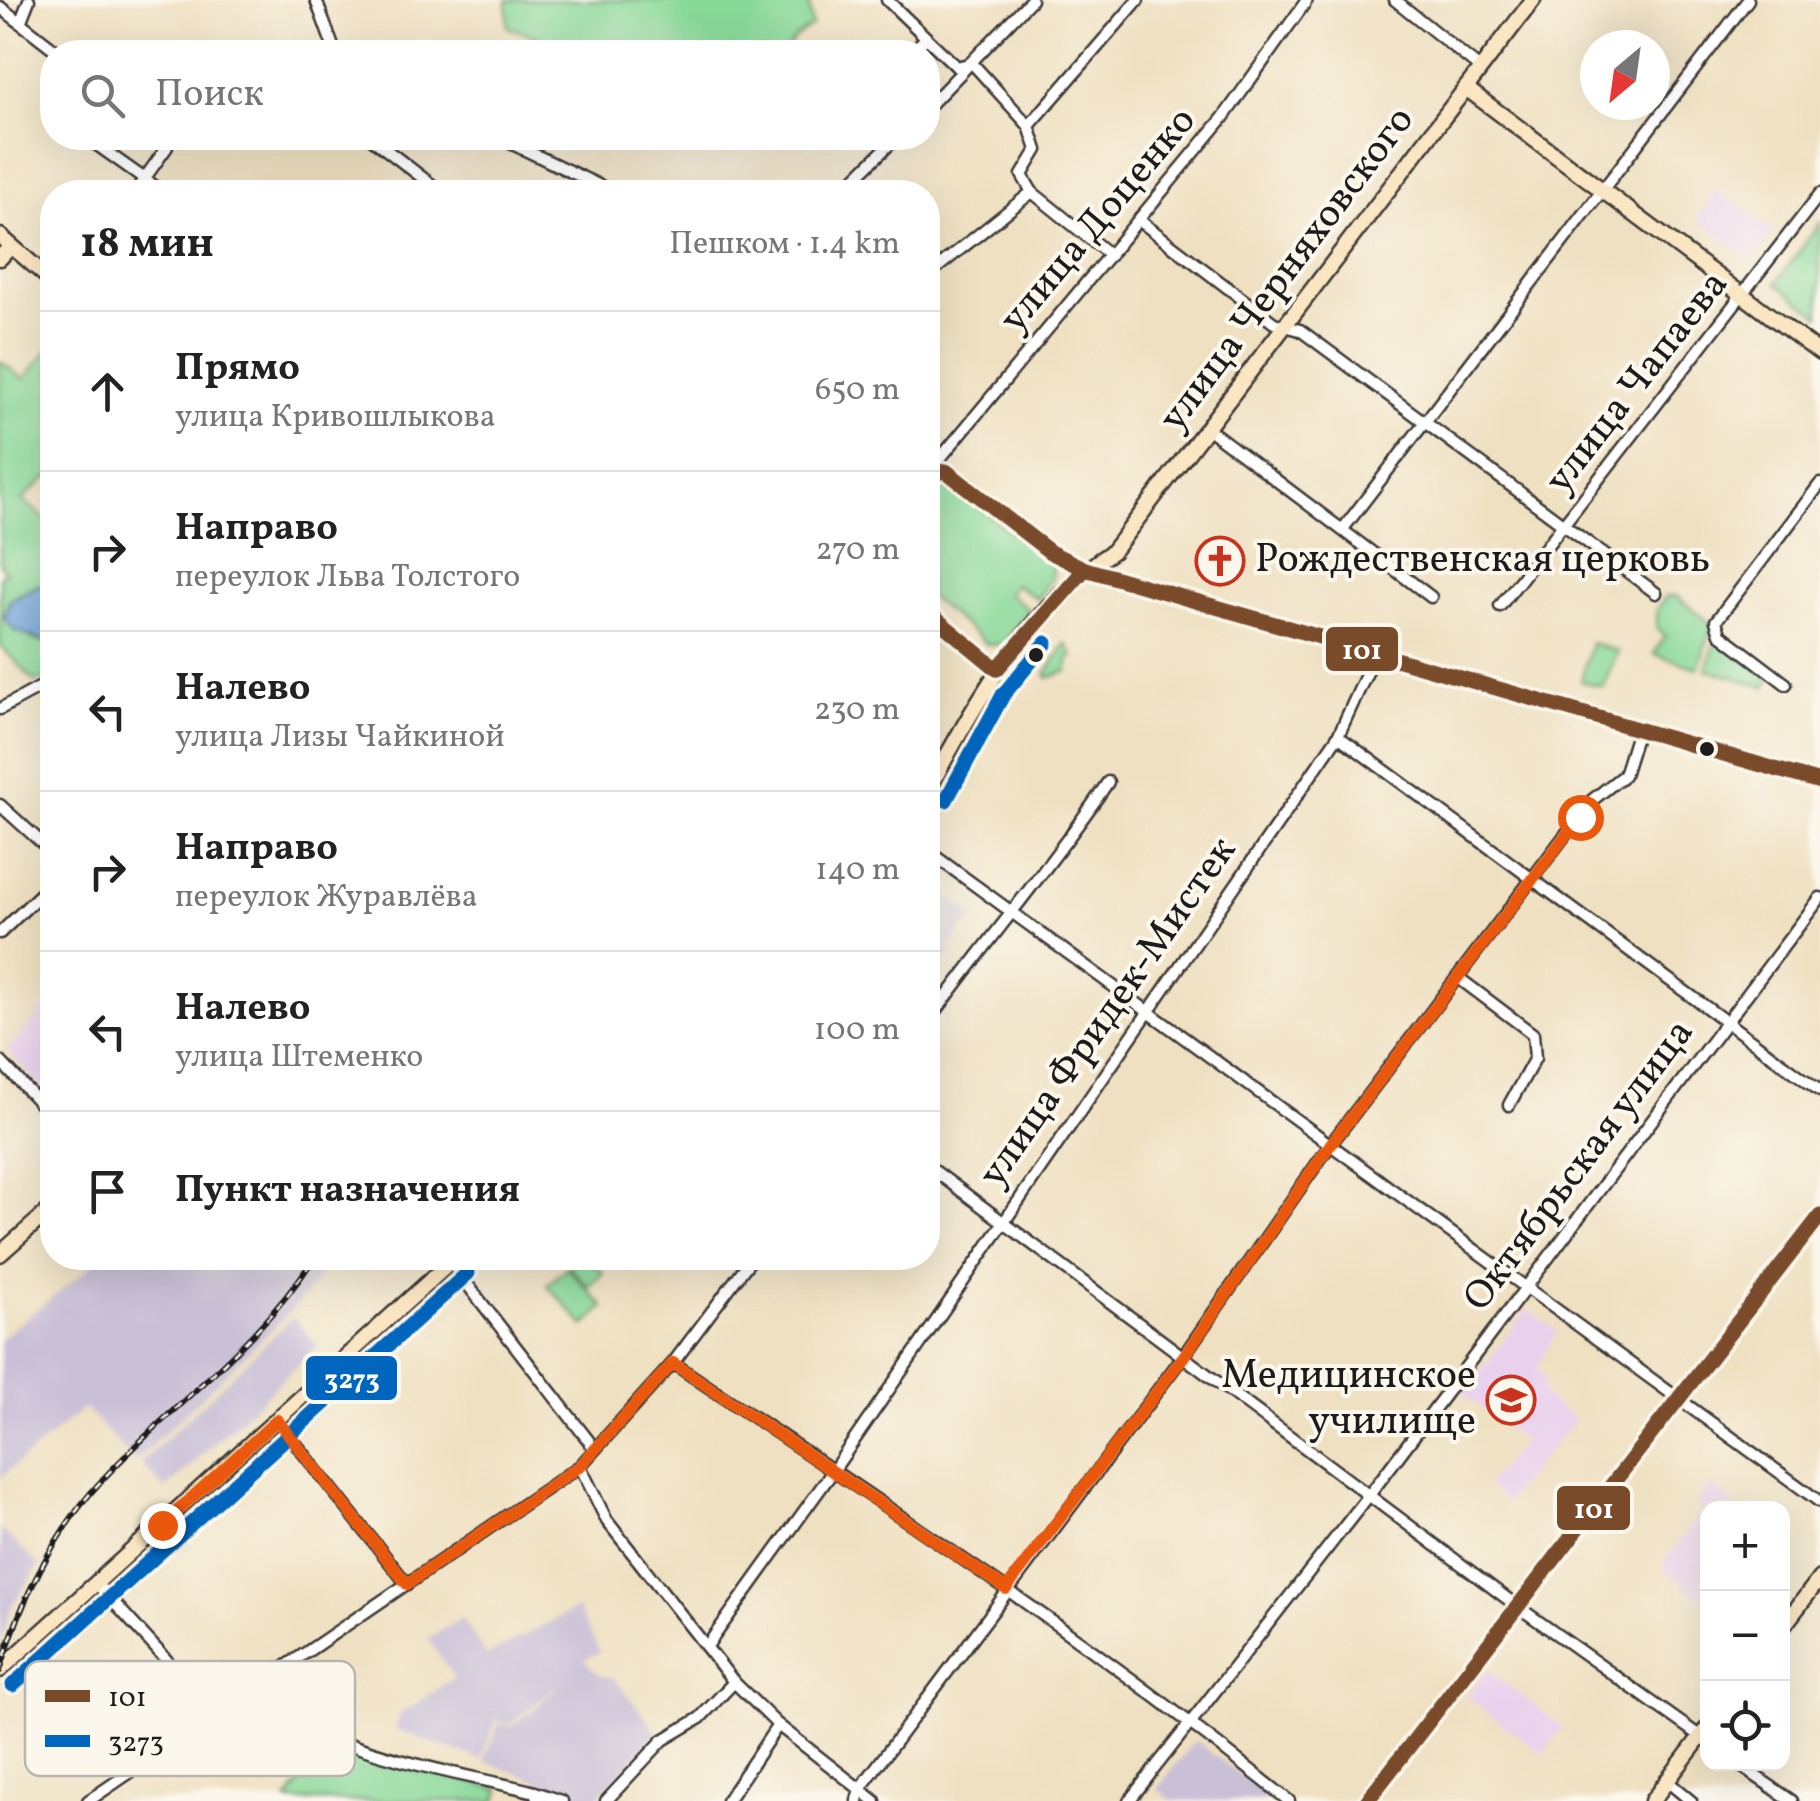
<!DOCTYPE html>
<html lang="ru">
<head>
<meta charset="utf-8">
<style>
	body { margin:0; font-family:Vollkorn,serif; background:#f6f6f6; color:#222 }
	.controls { position:absolute; right:30px; bottom:30px; display:grid; overflow:hidden; border-radius:20px; box-shadow:0 10px 40px #0002 }
	.controls button { width:90px; height:90px; display:grid; place-items:center; padding:0; border:0; border-bottom:2px solid #e0e0e0; background:#fff; color:#222; font:50px sans-serif }
	.compass { position:absolute; left:1580px; top:30px; width:90px; height:90px; border-radius:50%; background:#fff; box-shadow:0 10px 40px #0002; rotate:209deg }
	.stop { position:absolute; width:30px; height:30px; margin:-22px; border:8px solid #ea580c; border-radius:50%; background:#fff }
	.stop.end { background:#ea580c; border-color:#fff; box-shadow:0 2px 10px #0008 }
	.list { margin:0; padding:0; list-style:none }
	h2 { display:flex; justify-content:space-between; align-items:center; height:130px; margin:0; padding:0 40px; font-size:42px }
	h2 small { font-size:32px; font-weight:400; color:#767676 }
	.list li { display:grid; grid-template-columns:65px 1fr auto; gap:30px; align-items:center; box-sizing:border-box; height:160px; padding:0 40px; border-top:2px solid #e0e0e0 }
	.list b { display:block; font-size:38px; white-space:nowrap }
	.list p { margin:0; font-size:32px; white-space:nowrap; color:#767676 }
	.list em { font-size:32px; font-style:normal; color:#767676 }
	.icon { flex:none; width:55px; height:55px; fill:none; stroke:currentColor; stroke-width:2; stroke-linecap:round; stroke-linejoin:round }
	.map { position:relative; flex:none; width:1820px; height:1801px; overflow:hidden }
	.search { position:absolute; background:#fff; box-shadow:0 10px 40px #0002; left:40px; top:40px; width:900px; height:110px; display:flex; align-items:center; gap:25px; box-sizing:border-box; padding:0 35px; border-radius:40px; color:#767676; font-size:38px }
	.panel { position:absolute; background:#fff; box-shadow:0 10px 40px #0002; left:40px; top:180px; width:900px; height:1090px; border-radius:40px }
	.map>svg:first-child { display:block }
	.built { fill:#e9d1ed }
	.industrial { fill:#c9bfd7 }
	.green { fill:#88d898; stroke:#527a5a; stroke-width:2.5 }
	.water { fill:#6ea1d9; stroke:#455e7a; stroke-width:2.5 }
	.lines { fill:none; stroke-linecap:round; stroke-linejoin:round }
	.street-casing { stroke:#3c3935; stroke-width:15 }
	.secondary-casing { stroke:#3c3935; stroke-width:19 }
	.street { stroke:#fff; stroke-width:10 }
	.secondary { stroke:#fbe6c3; stroke-width:14 }
	.rail-casing { stroke:#1c1c1c; stroke-width:6 }
	.rail { stroke:#fbf7ec; stroke-width:2.5; stroke-dasharray:8; stroke-linecap:butt }
	.bus-1-casing { stroke:#fbf7ec; stroke-width:22 }
	.bus-2-casing { stroke:#fbf7ec; stroke-width:22 }
	.bus-1 { stroke:#7a4b2a; stroke-width:15 }
	.bus-2 { stroke:#0065bd; stroke-width:15 }
	.route { stroke:#ea580c; stroke-width:12 }
	.bus-dot { fill:#1c1c1c; stroke:#fbf7ec; stroke-width:4 }
	.labels { text-anchor:middle; dominant-baseline:central; stroke-width:8; stroke-linejoin:round; paint-order:stroke }
	.street-label { font-size:40px; fill:#1c1c1c; stroke:#fbf7ec }
	.poi-label { font-size:40px; fill:#1c1c1c; stroke:#fbf7ec; text-anchor:start }
	.key { fill:#fbf7ec; stroke:#b8b5ae; stroke-width:2.5 }
	.key-label { font-size:28px; fill:#1c1c1c }
	.line-badge { stroke:#fbf7ec; stroke-width:4 }
	.badge-label { font-size:28px; text-anchor:middle; font-weight:bold; fill:#fff }
</style>
</head>
<body>
<div class="map">
<svg width="1820" height="1801" viewBox="0 0 1820 1801">
	<rect width="100%" height="100%" fill="#fbf7ec"/>
	<filter id="ink" filterUnits="userSpaceOnUse"><feTurbulence type="fractalNoise" baseFrequency=".01" numOctaves="2"/><feDisplacementMap in="SourceGraphic" scale="20" xChannelSelector="R" yChannelSelector="G"/><feConvolveMatrix kernelMatrix="1 2 1 2 8 2 1 2 1" color-interpolation-filters="sRGB"/></filter>
	<filter id="wash" filterUnits="userSpaceOnUse"><feTurbulence type="fractalNoise" baseFrequency=".0048" numOctaves="4" result="noise"/><feDisplacementMap in="SourceGraphic" scale="40" xChannelSelector="R" yChannelSelector="G"/><feGaussianBlur stdDeviation="2.25" result="paint"/><feColorMatrix in="noise" values="0 0 0 0 0 0 0 0 0 0 0 0 0 0 0 0 0 1.4 0 .05"/><feComposite in="paint" operator="in"/></filter>
	<g filter="url(#wash)">
		<rect width="100%" height="100%" fill="#efe0c1"/>
		<g class="built">
			<polygon points="1716,189 1774,231 1752,260 1696,218"/>
			<polygon points="52,1001 52,1080 43,1089 7,1050"/>
			<polygon points="1527,1309 1557,1331 1536,1370 1544,1376 1543,1395 1575,1419 1506,1502 1486,1485 1524,1441 1463,1394"/>
			<polygon points="1710,1484 1734,1503 1730,1508 1708,1508 1707,1602 1661,1567 1703,1510 1695,1504"/>
			<polygon points="1487,1670 1563,1727 1543,1754 1467,1698"/>
		</g>
		<g class="industrial">
			<polygon points="928,884 975,916 947,947 951,951 928,986"/>
			<polygon points="101,1258 334,1258 293,1309 135,1461 84,1408 0,1478 0,1339"/>
			<polygon points="293,1317 318,1346 165,1490 141,1463"/>
			<polygon points="0,1529 40,1565 12,1605 0,1645"/>
			<polygon points="577,1608 600,1652 584,1659 599,1675 614,1678 658,1733 593,1801 484,1761 499,1723 510,1727 531,1712 562,1681 509,1725 496,1720 481,1760 394,1729 399,1715 454,1678 428,1638 462,1618 486,1656"/>
			<polygon points="1195,1740 1266,1795 1262,1801 1173,1801 1157,1789"/>
		</g>
		<g class="green">
			<polygon points="507,0 808,0 812,26 795,38 785,52 579,52 508,27"/>
			<polygon points="1820,223 1820,316 1776,283"/>
			<path d="M52,346V474L22,499L52,525V580C33,587 3,595 4,619L34,640L52,643V677L35,682L0,645V577L6,572L0,565V361L24,379Z"/>
			<polygon points="938,481 952,487 1051,563 1053,576 1037,599 1015,584 1008,593 1029,610 1003,645 987,644 928,596 928,486"/>
			<polygon points="1666,596 1676,596 1713,625 1698,668 1654,654 1665,636 1657,629 1657,610"/>
			<polygon points="1717,639 1770,679 1765,687 1706,669"/>
			<polygon points="1066,643 1073,657 1068,659 1068,671 1048,678 1046,674"/>
			<polygon points="1591,643 1618,651 1603,687 1581,681"/>
			<polygon points="577,1258 588,1258 603,1273 589,1287 569,1266"/>
			<polygon points="567,1267 604,1307 585,1326 547,1285"/>
			<polygon points="327,1747 500,1789 497,1801 287,1801"/>
		</g>
		<polygon class="water" points="52,580 52,643 15,631 4,619 10,600"/>
	</g>
	<g filter="url(#ink)">
		<g class="lines">
			<g class="street-casing">
				<g id="street">
					<polyline points="316,0 335,52"/>
					<polyline points="887,0 957,67 972,63 1029,126"/>
					<polyline points="1395,0 1481,69"/>
					<polyline points="0,7 58,52"/>
					<polyline points="20,23 29,0"/>
					<polyline points="912,52 926,38"/>
					<polyline points="928,107 1031,0"/>
					<polyline points="87,138 163,192"/>
					<polyline points="371,138 441,192"/>
					<polyline points="502,139 613,192"/>
					<polyline points="135,192 167,147 162,138"/>
					<polyline points="841,192 896,138"/>
					<polyline points="1032,192 1110,255"/>
					<polyline points="1140,221 1274,323 1300,330 1656,593"/>
					<polyline points="928,275 1032,192 1022,175 1037,150 1029,126 1138,0"/>
					<polyline points="1207,428 1431,597"/>
					<polyline points="928,473 1223,118 1307,0"/>
					<polyline points="1343,529 1748,0"/>
					<polyline points="1500,606 1820,194"/>
					<polyline points="1786,684 1720,634 1716,621 1820,484"/>
					<polyline points="0,709 52,681"/>
					<polyline points="1338,736 1820,1091"/>
					<polyline points="0,805 52,852"/>
					<polyline points="928,851 1820,1502"/>
					<polyline points="0,933 52,883"/>
					<polyline points="1460,979 1533,1034 1535,1058 1509,1105"/>
					<path d="M928,1022C987,941 1052,865 1108,782"/>
					<polyline points="0,1061 52,1116"/>
					<polyline points="928,1166 1517,1606 1708,1742"/>
					<polyline points="450,1262 595,1449"/>
					<path d="M673,1363C882,1504 1094,1642 1289,1801"/>
					<polyline points="277,1420 407,1584"/>
					<polyline points="580,1466 607,1521 734,1682 778,1725 875,1801"/>
					<polyline points="97,1584 215,1713"/>
					<polyline points="707,1646 833,1471 1338,736 1376,653"/>
					<path d="M255,1687C308,1751 454,1771 535,1792L538,1801"/>
					<polyline points="1738,1764 1792,1801"/>
					<polyline points="1667,1781 1691,1801"/>
					<polyline points="535,1792 562,1801"/>
					<polyline points="88,1801 580,1466 673,1363 752,1258"/>
					<polyline points="606,1801 663,1740 700,1718 734,1682"/>
					<polyline points="727,1801 778,1725"/>
					<polyline points="857,1801 860,1789 1184,1355 1330,1145 1591,801 1624,775 1638,730"/>
					<polyline points="1129,1801 1370,1494 1820,898"/>
				</g>
			</g>
			<g class="secondary-casing">
				<g id="secondary">
					<polyline points="1467,89 1820,353"/>
					<polyline points="0,236 52,281"/>
					<polyline points="0,258 11,246"/>
					<polyline points="928,474 946,471 1050,552 1085,569 1820,782"/>
					<polyline points="928,612 997,669"/>
					<path d="M928,790C976,703 1027,607 1113,551L1533,0"/>
					<polyline points="0,1254 52,1208"/>
					<polyline points="1782,1628 1820,1578"/>
					<polyline points="0,1670 455,1258"/>
					<polyline points="1367,1801 1820,1216"/>
					<polyline points="1652,1801 1708,1727"/>
				</g>
			</g>
			<use href="#street" class="street"/>
			<use href="#secondary" class="secondary"/>
			<g class="rail-casing">
				<path id="rail" d="M0,1671C20,1602 54,1531 104,1478C173,1404 259,1344 314,1258"/>
			</g>
			<use href="#rail" class="rail"/>
			<g class="bus-1-casing">
				<g id="bus-1">
					<polyline points="928,474 946,471 1050,552 1085,569 1820,782"/>
					<polyline points="928,612 997,669"/>
					<polyline points="997,669 1085,569"/>
					<polyline points="1367,1801 1820,1216"/>
				</g>
			</g>
			<g class="bus-2-casing">
				<g id="bus-2">
					<polyline points="946,800 1003,695 1046,643"/>
					<polyline points="13,1685 468,1273"/>
				</g>
			</g>
			<use href="#bus-1" class="bus-1"/>
			<use href="#bus-2" class="bus-2"/>
		</g>
	</g>
	<g class="lines" filter="url(#ink)">
		<polyline class="route" points="162,1525 277,1420 407,1584 580,1466 673,1363 1006,1589 1184,1356 1330,1145 1580,817"/>
	</g>
	<defs>
		<g id="church-ring" transform="scale(2.5)"><circle r="9.5" fill="#fbf7ec" stroke="#c8321e" stroke-width="1.5"/><path d="M-1.2-6h2.4v3.5h3.3v2.4h-3.3V6h-2.4V-.1h-3.3v-2.4h3.3Z" fill="#c8321e"/></g>
		<g id="university-ring" transform="scale(2.5)"><circle r="9.5" fill="#fbf7ec" stroke="#c8321e" stroke-width="1.5"/><path d="M0-5L7-2L0 1L-7-2ZM-4 1L0 2.5L4 1V4Q0 6-4 4Z" fill="#c8321e"/></g>
	</defs>
	<g fill-rule="evenodd">
		<use href="#church-ring" x="1220" y="561"/>
		<use href="#university-ring" x="1511" y="1400"/>
	</g>
	<g class="bus-dot">
		<circle cx="1036" cy="655" r="9"/>
		<circle cx="1707" cy="749" r="9"/>
	</g>
	<g class="labels">
		<g class="street-label">
			<text transform="translate(1099 221) rotate(-50)">улица Доценко</text>
			<text transform="translate(1288 270) rotate(-53)">улица Черняховского</text>
			<text transform="translate(1638 383) rotate(-52)">улица Чапаева</text>
			<text transform="translate(1109 1013) rotate(-55)">улица Фридек-Мистек</text>
			<text transform="translate(1580 1166) rotate(-53)">Октябрьская улица</text>
		</g>
		<g class="poi-label">
			<text x="1255" y="561">Рождественская церковь</text>
			<text x="1476" y="1377" text-anchor="end">Медицинское<tspan x="1476" dy="46">училище</tspan></text>
		</g>
	</g>
	<rect x="25" y="1661" width="330" height="115" rx="15" class="key"/>
	<rect x="45" y="1690" width="45" height="12" fill="#7a4b2a"/>
	<rect x="45" y="1735" width="45" height="12" fill="#0065bd"/>
	<g class="key-label">
		<text x="108" y="1706">101</text>
		<text x="108" y="1751">3273</text>
	</g>
	<g class="line-badge">
		<rect x="1324" y="625" width="76" height="48" rx="10" fill="#7a4b2a"/>
		<rect x="304" y="1354" width="95" height="48" rx="10" fill="#0065bd"/>
		<rect x="1555" y="1484" width="77" height="48" rx="10" fill="#7a4b2a"/>
	</g>
	<g class="badge-label">
		<text x="1362" y="659">101</text>
		<text x="352" y="1388">3273</text>
		<text x="1594" y="1518">101</text>
	</g>
</svg>
<div class="controls">
<button>+</button>
<button>−</button>
<button><svg class="icon" aria-label="locate" viewBox="0 0 24 24"><circle cx="12" cy="12" r="6"/><path d="M12 2v4M12 18v4M2 12h4M18 12h4"/></svg></button>
</div>
<svg class="compass" viewBox="-18 -18 36 36"><path d="M0-13l5 13h-10z" fill="#e53935"/><path d="M0 13l5-13h-10z" fill="#767676"/></svg>
<div class="stop" style="left:1580px;top:817px"></div>
<div class="stop end" style="left:162px;top:1525px"></div>
<div class="search"><svg class="icon" aria-label="search" viewBox="0 0 24 24"><circle cx="10" cy="10" r="6"/><path d="M15 15l6 6"/></svg>Поиск</div>
<section class="panel">
<h2>18 мин<small>Пешком · 1.4 km</small></h2>
<ul class="list">
<li><svg class="icon" aria-label="ahead" viewBox="0 0 24 24"><path d="M12 20V5M6 11l6-6 6 6"/></svg><div><b>Прямо</b><p>улица Кривошлыкова</p></div><em>650 m</em></li>
<li><svg class="icon" aria-label="right" viewBox="0 0 24 24"><path d="M7 20v-9h11M14 6l5 5-5 5"/></svg><div><b>Направо</b><p>переулок Льва Толстого</p></div><em>270 m</em></li>
<li><svg class="icon" aria-label="left" viewBox="0 0 24 24"><path d="M17 20v-9H6M10 6l-5 5 5 5"/></svg><div><b>Налево</b><p>улица Лизы Чайкиной</p></div><em>230 m</em></li>
<li><svg class="icon" aria-label="right" viewBox="0 0 24 24"><path d="M7 20v-9h11M14 6l5 5-5 5"/></svg><div><b>Направо</b><p>переулок Журавлёва</p></div><em>140 m</em></li>
<li><svg class="icon" aria-label="left" viewBox="0 0 24 24"><path d="M17 20v-9H6M10 6l-5 5 5 5"/></svg><div><b>Налево</b><p>улица Штеменко</p></div><em>100 m</em></li>
<li><svg class="icon" aria-label="arrive" viewBox="0 0 24 24"><path d="M6 21V4h12l-3 4 3 4H6"/></svg><div><b>Пункт назначения</b></div></li>
</ul>
</section>
</div>
</body>
</html>
